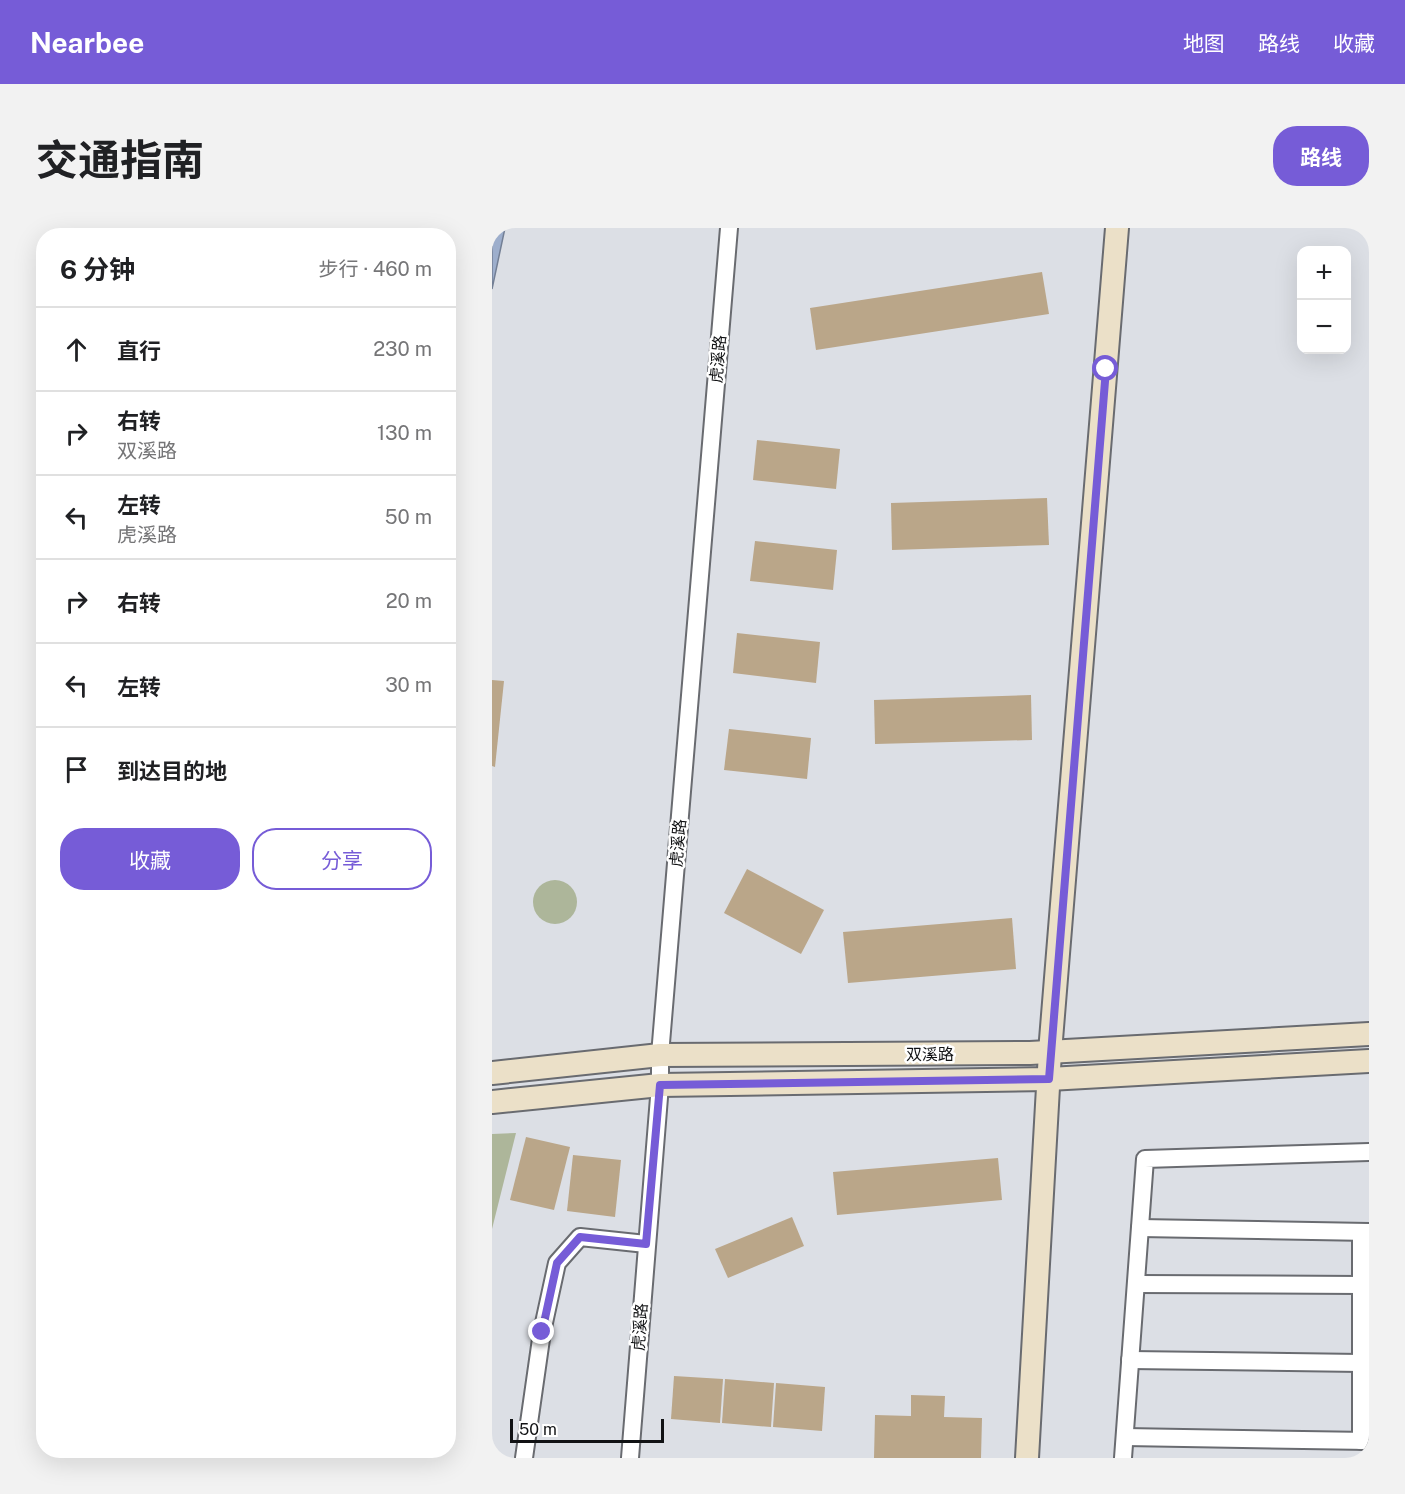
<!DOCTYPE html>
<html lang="zh">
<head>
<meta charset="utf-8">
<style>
	body { margin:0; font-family:"Public Sans","Noto Sans SC",sans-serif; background:#f2f2f2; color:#202124 }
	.controls { position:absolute; right:18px; top:18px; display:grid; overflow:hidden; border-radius:12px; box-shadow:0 6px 24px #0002 }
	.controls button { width:54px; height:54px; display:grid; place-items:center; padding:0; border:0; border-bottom:2px solid #e0e0e0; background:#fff; color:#202124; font:30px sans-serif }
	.scale { position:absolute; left:18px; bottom:15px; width:154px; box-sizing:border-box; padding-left:6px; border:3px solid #111214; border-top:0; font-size:16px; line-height:21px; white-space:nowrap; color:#111214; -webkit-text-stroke:4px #fff; paint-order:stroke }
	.stop { position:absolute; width:18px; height:18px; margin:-14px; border:4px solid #765cd7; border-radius:50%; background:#fff }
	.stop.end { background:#765cd7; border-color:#fff; box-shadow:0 2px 6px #0008 }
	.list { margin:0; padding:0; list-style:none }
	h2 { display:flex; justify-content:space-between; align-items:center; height:78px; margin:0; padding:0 24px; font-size:26px }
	h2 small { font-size:20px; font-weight:400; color:#757577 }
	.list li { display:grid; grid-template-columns:39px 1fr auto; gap:18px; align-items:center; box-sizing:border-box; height:84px; padding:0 24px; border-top:2px solid #e0e0e0 }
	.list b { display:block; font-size:22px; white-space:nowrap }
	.list p { margin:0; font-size:20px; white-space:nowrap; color:#757577 }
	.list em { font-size:20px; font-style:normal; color:#757577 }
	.actions { display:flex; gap:12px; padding:18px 24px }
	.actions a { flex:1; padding:14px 0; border:2px solid #765cd7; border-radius:24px; text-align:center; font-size:21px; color:#765cd7 }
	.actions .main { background:#765cd7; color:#fff }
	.icon { flex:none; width:33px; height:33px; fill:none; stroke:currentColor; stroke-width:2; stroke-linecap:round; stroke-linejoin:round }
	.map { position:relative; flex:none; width:877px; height:1230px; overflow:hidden; border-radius:24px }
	header { display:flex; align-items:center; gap:36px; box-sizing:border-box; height:84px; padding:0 30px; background:#765cd7; color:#fff }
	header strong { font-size:28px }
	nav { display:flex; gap:33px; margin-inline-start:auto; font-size:21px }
	.intro { display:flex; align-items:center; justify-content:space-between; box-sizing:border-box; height:144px; padding:0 36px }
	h1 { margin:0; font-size:42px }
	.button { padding:15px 27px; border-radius:24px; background:#765cd7; color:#fff; font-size:21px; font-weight:700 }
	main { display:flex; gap:36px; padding:0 36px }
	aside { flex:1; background:#fff; border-radius:24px; box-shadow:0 6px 24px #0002 }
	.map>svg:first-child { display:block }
	.green { fill:#adb69a }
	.water { fill:#9daecc; stroke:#737f95; stroke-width:1.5 }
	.building { fill:#baa689 }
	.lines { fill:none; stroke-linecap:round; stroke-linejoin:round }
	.street-casing { stroke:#696b70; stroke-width:20 }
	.secondary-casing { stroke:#696b70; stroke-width:26 }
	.street { stroke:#fff; stroke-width:16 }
	.secondary { stroke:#ebe0c8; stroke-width:22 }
	.route { stroke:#765cd7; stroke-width:8 }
	.labels { text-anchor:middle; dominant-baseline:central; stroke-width:5; stroke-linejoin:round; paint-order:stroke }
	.street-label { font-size:16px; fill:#111214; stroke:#fff }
</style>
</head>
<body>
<header>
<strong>Nearbee</strong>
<nav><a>地图</a><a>路线</a><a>收藏</a></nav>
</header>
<div class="intro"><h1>交通指南</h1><a class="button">路线</a></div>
<main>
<aside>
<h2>6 分钟<small>步行 · 460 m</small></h2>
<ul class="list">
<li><svg class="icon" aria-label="ahead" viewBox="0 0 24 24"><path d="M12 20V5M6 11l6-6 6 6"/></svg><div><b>直行</b></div><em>230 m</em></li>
<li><svg class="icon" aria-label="right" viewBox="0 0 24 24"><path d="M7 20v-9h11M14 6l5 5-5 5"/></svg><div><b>右转</b><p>双溪路</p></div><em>130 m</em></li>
<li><svg class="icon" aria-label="left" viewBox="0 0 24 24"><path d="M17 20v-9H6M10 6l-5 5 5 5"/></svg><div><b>左转</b><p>虎溪路</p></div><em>50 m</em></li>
<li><svg class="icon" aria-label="right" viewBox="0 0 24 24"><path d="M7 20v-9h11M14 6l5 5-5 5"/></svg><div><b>右转</b></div><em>20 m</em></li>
<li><svg class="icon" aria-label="left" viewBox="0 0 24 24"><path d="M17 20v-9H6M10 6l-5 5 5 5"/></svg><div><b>左转</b></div><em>30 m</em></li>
<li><svg class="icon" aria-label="arrive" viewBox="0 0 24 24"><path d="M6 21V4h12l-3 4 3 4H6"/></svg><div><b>到达目的地</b></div></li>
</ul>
<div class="actions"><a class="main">收藏</a><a>分享</a></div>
</aside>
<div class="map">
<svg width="877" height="1230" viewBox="0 0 877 1230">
	<rect width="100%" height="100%" fill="#dcdfe5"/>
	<g class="green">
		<circle cx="63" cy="674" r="22"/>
		<polygon points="24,905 0,1001 0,906"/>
	</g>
	<polygon class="water" points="0,0 13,0 0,61"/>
	<g class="building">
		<polygon points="550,44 557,86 324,122 318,80"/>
		<polygon points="265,212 348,221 344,261 261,252"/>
		<polygon points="555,270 557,317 400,322 399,275"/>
		<polygon points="263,313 345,322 341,362 258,353"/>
		<polygon points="245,405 328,414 324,455 241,445"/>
		<polygon points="0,452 12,453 3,539 0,538"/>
		<polygon points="539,467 540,512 383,516 382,472"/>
		<polygon points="237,501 319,510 315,551 232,542"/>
		<polygon points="255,641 332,682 309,726 232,685"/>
		<polygon points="520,690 524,741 356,755 351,704"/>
		<polygon points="34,909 78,919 62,982 18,972"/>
		<polygon points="81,927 129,932 123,989 75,983"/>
		<polygon points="506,930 510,972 345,987 341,944"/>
		<polygon points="300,989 312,1018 236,1050 223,1021"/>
		<polygon points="182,1148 231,1151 228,1195 179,1191"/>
		<polygon points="233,1151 282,1155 279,1199 230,1195"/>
		<polygon points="284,1155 333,1159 330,1203 281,1199"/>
		<polygon points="419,1167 453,1168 452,1189 490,1190 489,1230 382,1230 383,1187 419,1188"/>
	</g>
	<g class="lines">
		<g class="street-casing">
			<g id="street">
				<polyline points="648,1000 877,1004"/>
				<polyline points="869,1004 869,1213"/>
				<polyline points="644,1056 869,1057"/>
				<polyline points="638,1132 869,1135"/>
				<polyline points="633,1209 877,1213"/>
				<polyline points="32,1230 50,1104 65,1035 88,1009 154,1016"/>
				<polyline points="138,1230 168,857 168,827 237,0"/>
				<polyline points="631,1230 653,931 877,924"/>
			</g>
		</g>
		<g class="secondary-casing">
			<g id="secondary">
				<polyline points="0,845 168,827 538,825 877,806"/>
				<polyline points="0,874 168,857 557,851 877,833"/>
				<polyline points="535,1230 558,824 625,0"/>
			</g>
		</g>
		<use href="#street" class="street"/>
		<use href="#secondary" class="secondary"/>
	</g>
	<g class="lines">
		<polyline class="route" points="50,1104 65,1035 88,1009 154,1016 168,857 557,851 614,141"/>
	</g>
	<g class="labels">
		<g class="street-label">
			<text transform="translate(226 131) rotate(-85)">虎溪路</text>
			<text transform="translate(186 615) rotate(-85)">虎溪路</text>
			<text x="438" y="826">双溪路</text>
			<text transform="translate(148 1099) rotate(-86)">虎溪路</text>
		</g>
	</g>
</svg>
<div class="controls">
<button>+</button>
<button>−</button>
</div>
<div class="scale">50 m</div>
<div class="stop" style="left:614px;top:141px"></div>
<div class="stop end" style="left:50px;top:1104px"></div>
</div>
</main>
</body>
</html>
